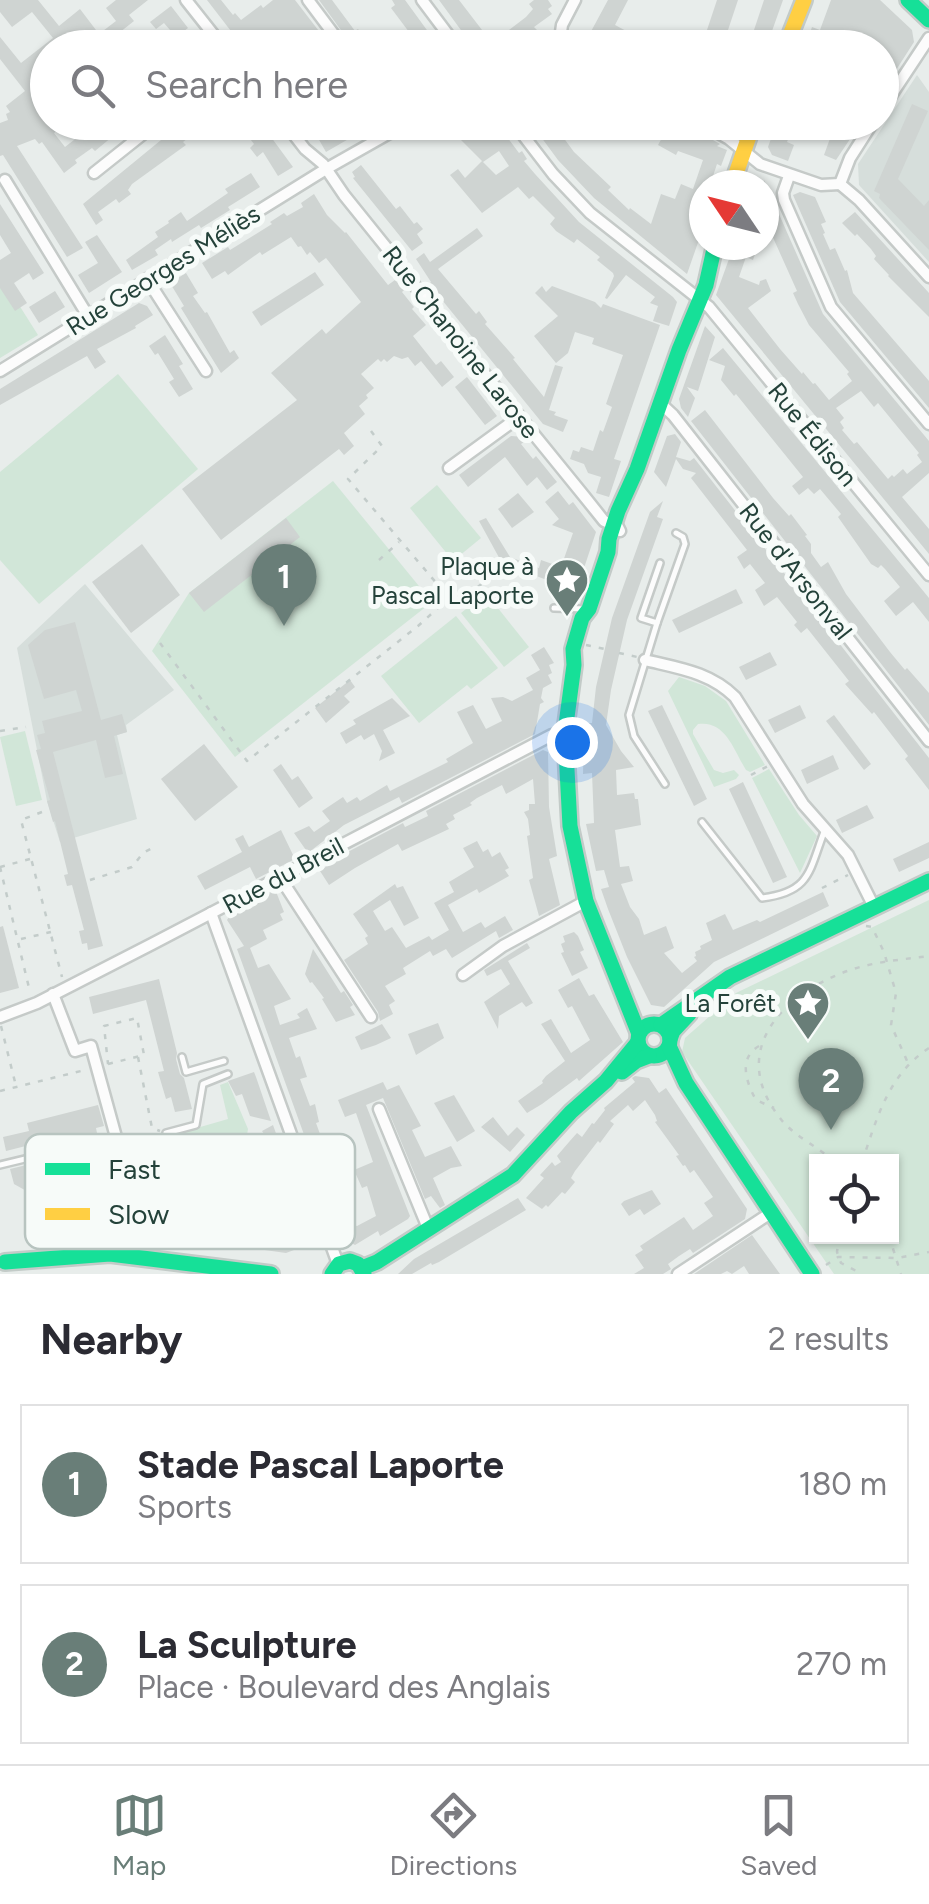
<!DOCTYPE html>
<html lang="en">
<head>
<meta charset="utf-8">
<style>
	body { margin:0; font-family:Figtree,sans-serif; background:#f7f7f7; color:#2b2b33 }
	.controls { position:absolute; right:30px; bottom:30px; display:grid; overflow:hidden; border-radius:0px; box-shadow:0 2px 8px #0004 }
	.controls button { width:90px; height:90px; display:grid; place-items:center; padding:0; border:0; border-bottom:2px solid #e1e1e2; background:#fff; color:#2b2b33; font:50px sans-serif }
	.compass { position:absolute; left:689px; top:170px; width:90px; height:90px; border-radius:50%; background:#fff; box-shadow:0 2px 8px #0004; rotate:305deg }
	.you { position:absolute; left:572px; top:742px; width:35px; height:35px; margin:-25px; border:8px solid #fff; border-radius:50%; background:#1a73e8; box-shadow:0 0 0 15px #1a73e833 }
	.badge { display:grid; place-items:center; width:65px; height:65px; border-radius:50%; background:#697e78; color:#fff; font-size:32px; font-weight:700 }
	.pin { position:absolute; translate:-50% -82px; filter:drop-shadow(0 2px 5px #0008) }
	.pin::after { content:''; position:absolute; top:52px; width:35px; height:30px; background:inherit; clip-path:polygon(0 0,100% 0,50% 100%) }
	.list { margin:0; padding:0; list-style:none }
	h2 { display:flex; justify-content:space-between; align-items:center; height:130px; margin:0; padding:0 40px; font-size:42px }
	h2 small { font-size:32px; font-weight:400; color:#7c7c81 }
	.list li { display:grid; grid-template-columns:65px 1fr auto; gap:30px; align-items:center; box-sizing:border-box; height:160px; margin:0 20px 20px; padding:0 20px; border:2px solid #e1e1e2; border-radius:0px }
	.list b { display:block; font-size:38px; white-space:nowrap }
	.list p { margin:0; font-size:32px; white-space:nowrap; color:#7c7c81 }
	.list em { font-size:32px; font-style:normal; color:#7c7c81 }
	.icon { flex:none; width:55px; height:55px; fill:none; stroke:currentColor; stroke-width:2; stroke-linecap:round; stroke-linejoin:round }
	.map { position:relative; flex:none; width:929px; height:1274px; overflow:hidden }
	.search { position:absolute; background:#fff; box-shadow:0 2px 8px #0004; left:30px; right:30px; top:30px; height:110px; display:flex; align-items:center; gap:25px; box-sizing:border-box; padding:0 35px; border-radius:55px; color:#7c7c81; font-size:38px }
	.sheet { height:490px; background:#fff }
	nav { display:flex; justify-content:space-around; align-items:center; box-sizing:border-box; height:140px; border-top:2px solid #e1e1e2; background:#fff; font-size:28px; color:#7c7c81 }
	nav a { display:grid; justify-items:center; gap:5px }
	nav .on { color:#697e78 }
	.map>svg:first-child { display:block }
	.built { fill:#d6dedb }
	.green { fill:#d1e6d8; fill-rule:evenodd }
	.building { fill:#cfd4d2; fill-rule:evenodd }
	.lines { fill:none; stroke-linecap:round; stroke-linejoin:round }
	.lane-casing { stroke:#c5cac8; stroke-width:10 }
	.street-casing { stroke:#c5cac8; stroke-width:15 }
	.fast-casing { stroke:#c3cbc8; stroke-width:20 }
	.slow-casing { stroke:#c3cbc8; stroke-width:20 }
	.path { stroke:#c3ccca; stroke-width:2.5; stroke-dasharray:5 8; stroke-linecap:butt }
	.lane { stroke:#fcfcfc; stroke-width:5 }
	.street { stroke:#fcfcfc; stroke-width:10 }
	.fast { stroke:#16e098; stroke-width:15 }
	.slow { stroke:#ffcf43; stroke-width:15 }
	.labels { text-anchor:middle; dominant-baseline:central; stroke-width:10; stroke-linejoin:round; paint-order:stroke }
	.street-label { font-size:25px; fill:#24423a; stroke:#f7fbf9 }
	.poi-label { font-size:25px; fill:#24423a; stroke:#f7fbf9; text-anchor:end }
	.key { fill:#f7fbf9; stroke:#b8c4c0; stroke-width:2.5 }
	.key-label { font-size:28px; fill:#24423a }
</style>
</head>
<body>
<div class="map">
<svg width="929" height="1274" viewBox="0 0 929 1274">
	<rect width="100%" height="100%" fill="#e8edeb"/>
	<g class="built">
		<polygon points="917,75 929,92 929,262 859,185 858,164"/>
		<polygon points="85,584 174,690 126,725 127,732 117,735 137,819 60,842 47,801 17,648"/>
	</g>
	<g class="green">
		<polygon points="0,275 38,335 0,358"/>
		<polygon points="118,374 198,469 39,604 0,560 0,472"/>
		<polygon points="333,481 432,602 235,757 152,651 189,593"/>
		<polygon points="437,485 481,538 453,561 410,508"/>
		<polygon points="486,593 529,647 504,667 461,613"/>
		<polygon points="456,616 498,668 471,689 467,685 419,723 381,676"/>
		<path d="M679,677L705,686L726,701L765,765L750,772L746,770C734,751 726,720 698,724L693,730V734L714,770L723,773L734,770L739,775L736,779L714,787L668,691Z"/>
		<polygon points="25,731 42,800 16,806 0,737"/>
		<polygon points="769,769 799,815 817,836 800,873 752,778"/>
		<path d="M929,900V1274H834L682,1052L685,1038L736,993ZM816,1162H892V1236H816Z"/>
		<polygon points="228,1082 248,1129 228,1250 216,1230 210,1205 208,1172 176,1134 228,1119 220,1085"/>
	</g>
	<g class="building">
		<polygon points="0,0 38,0 59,26 80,9 99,34 116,21 106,8 116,0 148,0 129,15 134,21 100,48 85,48 77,37 64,48 48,48 48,122 67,122 54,133 65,147 88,129 91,133 105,122 130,122 95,151 92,148 75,160 77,163 64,173 42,142 39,144 35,139 17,146 83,248 67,257 3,155 0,156 0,123 8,120 6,114 10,112 6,106 25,91 0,59 0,37 21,63 53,38 32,12 12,27 0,12"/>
		<polygon points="207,0 221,0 233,15 235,13 241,20 261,5 263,8 273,0 295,0 332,48 312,48 303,36 288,48 244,48"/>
		<polygon points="319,0 332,0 355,31 358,29 367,41 359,48 354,48"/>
		<polygon points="392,0 405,0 440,48 421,48 391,8 395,5"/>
		<polygon points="439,0 459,0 492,43 526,17 533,9 529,4 534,0 548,0 552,6 548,9 552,14 534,27 537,30 509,48 474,48"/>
		<polygon points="608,0 628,0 615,25 630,33 625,41 637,48 597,48 589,43 588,37"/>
		<polygon points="717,0 738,0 722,48 701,48"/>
		<polygon points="764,0 783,0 766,48 748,48"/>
		<polygon points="831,0 880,0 912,30 914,42 882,92 882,48 805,48 812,27 820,30"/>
		<polygon points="171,6 188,28 176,37 164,23 156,29 150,22"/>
		<polygon points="912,104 928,111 898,179 924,206 929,200 929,250 879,198 880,194 874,191"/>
		<polygon points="183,122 208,122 183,142 186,145 132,184 128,190 131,194 119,203 116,199 98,212 103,220 96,225 83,204"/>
		<polygon points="237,122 260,122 293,167 278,176 263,152 257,157 250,148 254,144"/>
		<polygon points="303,122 378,122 326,152 314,131 311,133"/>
		<polygon points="463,122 496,122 519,153 522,151 527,159 524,161 535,174 579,222 673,297 677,302 669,326 653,321 658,306 650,303 655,297 626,275 607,299 605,298 614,276 613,273 597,260 600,257 577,239 574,243 556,231 550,224 555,218 533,196 529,199 518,187 482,213 450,175 458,169 465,178 482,161 496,175 509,166 499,151 483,162 461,140 454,128"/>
		<polygon points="530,122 557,122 561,128 560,133 574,152 611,187 608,190 629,210 630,208 651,224 661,194 675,199 681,184 693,189 703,160 678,151 676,155 658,145 663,136 638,122 681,122 720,144 717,146 727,150 721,166 717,164 710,185 704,185 704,202 692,231 701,234 687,274 594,198 558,160"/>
		<polygon points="777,122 795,122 787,142 794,145 788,161 772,155 768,147"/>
		<polygon points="839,122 858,122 852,136 836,160 824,155 832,133 834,134"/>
		<polygon points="361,165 396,209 400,206 414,224 417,222 423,229 417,234 423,243 412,251 353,178 355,177 352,172"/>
		<polygon points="251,173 260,187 228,207 230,210 201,228 199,225 172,242 171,239 155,250 158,255 132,270 126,260 158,237 155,232 169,223 168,221 181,212 187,221 228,193 225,189"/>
		<path d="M764,180L823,314L929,441V473L902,497L929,529V554L716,295L734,245H758L753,260L746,257L739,277L759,285L760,281L766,279L771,291L748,308L780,349L802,374L803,372L813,384L815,383L829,400L852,381L847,374L849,372L809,325L798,304L793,293L797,291L766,222L768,218L764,216ZM861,391L874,407L878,403L919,453L917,455L922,462L907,474L903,469L894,477L892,475L888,479L857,442L854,444L842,430L844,428L840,422L844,418L836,408Z"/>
		<polygon points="800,192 815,197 826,222 821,224 825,233 823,234 830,250 835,248 845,271 847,270 853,293 929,381 929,408 840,302 793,195"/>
		<polygon points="314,194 327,215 345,233 346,232 388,285 395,280 404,290 402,292 414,307 412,309 426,325 413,336 436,365 441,361 454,377 442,387 421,361 415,366 408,357 402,359 394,356 387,362 384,359 381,362 378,359 361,374 374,388 366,395 368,398 359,406 365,414 344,433 354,446 344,455 339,449 221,540 182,489 297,400 271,373 322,329 326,334 361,302 326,258 319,263 310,252 307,255 301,246 298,247 291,237 262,255 260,252 228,275 225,271 212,279 202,263 228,247 230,250 272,224 270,222 284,213 287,216 303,207 301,203"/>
		<polygon points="0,204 44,273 33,280 29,273 14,283 27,303 15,311 0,288 0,260 11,253 0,235"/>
		<polygon points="855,212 929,293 929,317 888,276 889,275 874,259 876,256 871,249 857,234 855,236 842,223"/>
		<polygon points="477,228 483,236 438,269 476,314 479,311 487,322 485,324 515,358 513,359 544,397 555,365 563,367 549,410 556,412 554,415 568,420 563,432 543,424 429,284 431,282 416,259 424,253 430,262"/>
		<polygon points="97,235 122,272 89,293 78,275 98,263 85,242"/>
		<polygon points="315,272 324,285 261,326 252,312"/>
		<polygon points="186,273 198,293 193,296 205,313 207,312 230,353 234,350 239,358 221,373 181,308 184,306 170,283"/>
		<polygon points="542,286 546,292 552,286 595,302 601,308 603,304 660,325 614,459 621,461 609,497 596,493 601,477 588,473 584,464 570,459 573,450 579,452 581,447 593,451 600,430 603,432 612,407 606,404 623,355 592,344 594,338 575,332 568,353 556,363 534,336 558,316 535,293"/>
		<polygon points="55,291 65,307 39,323 29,307"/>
		<polygon points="139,303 147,306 153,315 135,326 136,328 97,349 106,362 95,369 87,356 0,405 0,389"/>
		<polygon points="705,326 715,337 698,391 687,387 695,398 688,417 681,408 679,399"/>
		<polygon points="165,335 183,364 179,366 193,389 179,397 169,382 174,379 158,353 155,355 149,346"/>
		<polygon points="723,348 929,598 929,622 913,602 896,616 884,601 900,587 885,569 881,565 878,568 871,564 838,517 841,514 820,489 814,494 808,488 799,495 792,486 803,477 736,394 734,396 721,380 725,366 709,360"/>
		<polygon points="467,377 497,416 485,425 455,387"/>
		<polygon points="705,410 773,498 789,516 791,514 807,535 805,536 811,544 811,553 821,567 828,562 846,594 890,652 905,670 907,668 929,693 929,725 691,421"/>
		<polygon points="675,434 681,442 676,457 690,461 694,458 929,758 929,790 905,759 908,756 874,712 872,714 845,684 849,681 807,628 801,633 794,625 797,622 777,597 764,606 755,590 765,583 750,564 744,569 737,557 747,550 691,478 696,473 683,469 676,459 666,487 654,472 667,436"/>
		<polygon points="511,436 525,437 527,440 521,444 533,459 536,456 557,482 547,490 537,477 527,486 505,457 468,487 459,475"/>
		<polygon points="558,491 569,505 573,502 596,532 582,574 573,571 568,588 502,563 479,521 486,518 510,557 539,568 541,560 561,567 573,533 552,525 559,519 545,502"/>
		<polygon points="518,493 534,512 512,528 498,509"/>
		<polygon points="663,501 657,517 663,519 627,620 611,690 606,725 621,751 634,767 616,770 617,795 634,793 635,799 638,799 641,825 615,830 620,867 629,866 633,881 621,884 630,907 639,919 644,935 666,926 674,948 664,953 682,973 697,961 694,957 696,956 695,952 701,949 700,946 712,940 706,923 725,914 733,930 757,920 760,922 823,892 829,906 714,962 664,1007 651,1005 627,957 608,909 601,889 609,887 604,870 596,871 586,824 594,823 592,773 583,774 584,723 592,723 596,687 612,618 650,512"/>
		<polygon points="286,518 300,537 204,612 189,593"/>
		<polygon points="142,544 180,595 131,633 92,582"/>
		<polygon points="736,589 743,603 679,633 672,620"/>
		<polygon points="75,622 101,720 122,714 127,732 114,736 123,774 105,778 96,740 53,752 103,946 88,950 87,943 82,944 79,931 84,930 72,885 67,886 64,875 68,874 55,821 53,822 47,801 50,800 36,750 41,749 37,735 45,733 42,721 82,711 76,690 44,699 28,645 45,630"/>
		<polygon points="544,647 554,663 549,665 552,673 548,675 552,683 543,688 541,698 544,702 540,704 535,734 402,803 399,797 344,825 308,853 294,833 309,826 314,832 330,821 322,811 343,797 347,803 357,797 360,801 387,785 390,791 448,762 446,759 473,743 457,712 473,705 486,729 502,721 491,698 503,697 512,701 533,690 526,678 540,670 531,655"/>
		<polygon points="770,652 777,665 746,680 739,667"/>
		<polygon points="350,680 355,687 344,696 350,702 326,723 315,708"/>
		<polygon points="392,698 410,716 383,730 395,753 379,761 382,751 374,734 364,740 361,735 346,744 340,733 356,724 353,720"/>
		<polygon points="662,705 707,799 694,806 648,711"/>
		<polygon points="800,705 806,718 775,733 768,720"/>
		<polygon points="834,715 871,764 864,770 826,721"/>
		<polygon points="204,744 238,787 195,821 161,779"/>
		<polygon points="543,750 548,752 549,807 557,856 549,859 560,905 539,916 529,880 533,878 527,836 530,835 528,819 524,812 529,810 529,804 535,804 533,779 506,794 502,785 477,798 470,803 472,805 453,815 455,819 446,824 449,829 402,851 398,844 355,868 329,885 320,871 342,855 403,823 405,827 428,816 426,811"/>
		<polygon points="833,755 839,769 807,784 801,770"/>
		<polygon points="281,764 292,780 298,776 313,798 299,808 273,770"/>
		<polygon points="743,782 787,877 773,883 729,789"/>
		<polygon points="867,805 874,818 842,833 836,820"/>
		<polygon points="281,830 295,859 256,879 250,867 205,890 197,876 242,852 235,839 243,835 249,847"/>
		<polygon points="477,841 483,852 488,849 492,857 500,852 509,868 505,870 509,876 479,893 477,889 448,905 463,932 481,922 485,928 505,916 513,930 499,938 496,931 452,958 446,949 433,956 430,951 403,968 406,974 385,986 395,1001 389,1005 393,1014 380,1021 378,1012 344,960 368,944 365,938 368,936 353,914 395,884 397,888 403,886 419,918 404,926 390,900 373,911 385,931 392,927 406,948 429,936 432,940 449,930 434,903 454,892 449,882 474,867 463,848"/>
		<polygon points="929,842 929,858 899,872 893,859"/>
		<polygon points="275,889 284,912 280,914 283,920 263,930 267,939 250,948 258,968 269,964 291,999 274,1006 280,1025 300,1018 297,1014 307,1008 317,1029 289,1038 296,1058 300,1056 307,1077 300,1079 310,1106 315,1104 319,1122 316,1123 353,1225 357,1226 376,1216 367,1186 362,1188 354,1170 373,1162 356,1113 345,1117 338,1100 383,1082 387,1090 399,1085 421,1126 412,1130 425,1157 451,1146 462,1166 451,1168 433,1178 445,1205 440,1208 431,1196 425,1199 383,1098 366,1105 410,1216 408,1219 380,1236 378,1231 355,1245 341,1237 237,949 244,946 227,920 229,917 237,912 236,910"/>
		<polygon points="3,926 19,988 0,993 0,927"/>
		<polygon points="574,932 578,936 584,950 580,952 588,968 572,976 561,953 564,952 561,944 565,942 563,936"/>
		<polygon points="527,943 530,948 508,961 533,1003 526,1007 522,1002 499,1016 498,1029 484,1002 510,984 501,969 487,976 484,970"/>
		<polygon points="313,949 341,993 344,991 353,1005 350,1007 355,1015 336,1022 322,999 324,998 312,982 310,983 305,974"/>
		<polygon points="579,978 589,996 594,994 623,1042 579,1081 577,1078 542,1104 527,1113 518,1101 543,1083 542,1081 546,1076 565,1061 541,1024 551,1019 571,1053 590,1040 572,1006 568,1008 558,990"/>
		<polygon points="159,979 177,1053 176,1059 180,1074 184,1078 192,1109 175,1112 171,1097 166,1099 158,1072 164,1071 146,1000 93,1014 89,997"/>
		<polygon points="438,1023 444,1038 416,1055 408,1034"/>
		<polygon points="382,1024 391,1038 376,1045 361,1050 355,1037"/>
		<polygon points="254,1072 256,1077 271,1121 250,1116 242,1094 236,1096 228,1081"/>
		<polygon points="635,1076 649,1078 659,1093 666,1088 747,1209 745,1219 693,1253 690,1249 679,1256 668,1264 671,1269 663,1274 634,1274 644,1268 635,1255 643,1250 640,1246 684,1217 693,1230 713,1216 704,1203 713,1197 694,1170 690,1173 685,1165 683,1166 676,1156 679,1155 655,1122 657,1121 655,1115 645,1100 633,1111 628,1105 610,1121 614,1124 600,1143 598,1141 575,1171 571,1178 575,1182 565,1194 562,1192 548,1207 546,1205 542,1209 526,1198 544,1178 540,1175 552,1162 555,1166 561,1162 557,1156 569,1142 577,1133 582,1137 592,1123 594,1124 605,1110 604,1108 635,1082 632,1078"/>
		<polygon points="454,1095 475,1131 457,1142 434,1103"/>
		<polygon points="98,1105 104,1126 96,1128 97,1133 74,1138 73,1134 6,1151 3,1137 29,1131 27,1123"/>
		<polygon points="493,1117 508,1136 517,1127 525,1135 510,1152 481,1127"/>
		<polygon points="273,1125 313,1237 310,1244 286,1253 237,1246 238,1242 230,1240 233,1222 249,1224 248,1228 272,1231 275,1204 263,1208 247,1197 271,1187 268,1179 277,1176 267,1153 263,1154 260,1144 264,1143 261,1135 264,1134 262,1131"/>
		<polygon points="150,1138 170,1208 133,1219 129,1205 87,1216 78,1177 32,1189 30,1193 14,1184 10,1169 51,1159 53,1164"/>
		<polygon points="652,1190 661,1204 644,1215 640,1209 629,1216 621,1204 624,1201"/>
		<polygon points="518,1198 526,1210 439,1262 432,1265 431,1263 412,1274 398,1274 414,1259"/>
		<polygon points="752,1235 780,1274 749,1274 744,1266 732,1274 727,1271 721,1274 694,1274"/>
	</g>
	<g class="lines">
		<g class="lane-casing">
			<g id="lane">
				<polyline points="554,608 586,609"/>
				<polyline points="657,623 641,618 660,563"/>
				<polyline points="665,784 634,736 629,715 657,623 685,544 683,537 676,533"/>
				<path d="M702,822L762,898C810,892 809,872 824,832"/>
				<polyline points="182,1057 186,1072 224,1061"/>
				<polyline points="166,1133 196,1125 203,1084 228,1074"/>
				<polyline points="0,1165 116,1137"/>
			</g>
		</g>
		<g class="street-casing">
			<g id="street">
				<polyline points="186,0 224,48"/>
				<polyline points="308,0 344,48"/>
				<polyline points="422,0 458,48"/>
				<polyline points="539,48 560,39"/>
				<polyline points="567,48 560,39 562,25 575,0"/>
				<polyline points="882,109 929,38"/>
				<polyline points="284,122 305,149 323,164 344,195 398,262 428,304 584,496 604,521 618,527 620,531"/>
				<polyline points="513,122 553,174 590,213 709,307 929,575"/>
				<polyline points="699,122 729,139 760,164 821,185 840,184"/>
				<polyline points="94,173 158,122"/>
				<polyline points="789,176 783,193 784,200 831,307 929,424"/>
				<polyline points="5,180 88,316"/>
				<polyline points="840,184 859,200 929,277"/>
				<polyline points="840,184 850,158 873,122"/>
				<polyline points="147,279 206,371"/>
				<polyline points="0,371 326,169 409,122"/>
				<polyline points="660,403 673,415 929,741"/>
				<polyline points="449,468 519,417"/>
				<path d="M645,660C678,668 710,672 735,697L803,804L848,855L874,907"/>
				<polyline points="279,876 371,1017"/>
				<polyline points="211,913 338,1264"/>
				<polyline points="463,975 503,946 586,901"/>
				<polyline points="53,994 75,1051 91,1046 116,1137"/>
				<polyline points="0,1017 37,1003 152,944 552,735 565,732"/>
				<polyline points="379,1109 428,1228"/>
				<polyline points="678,1274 772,1212"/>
			</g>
		</g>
		<g class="fast-casing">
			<g id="fast">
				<polyline points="908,0 929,20"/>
				<circle cx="654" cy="1040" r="16"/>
				<polyline points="661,1025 730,977 929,881"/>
				<polyline points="639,1034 586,901 570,826 565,732 574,665 573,649 582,618 589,609 608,552 609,539 618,511 637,469 679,350 706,285 714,249"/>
				<polyline points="670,1039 673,1031 689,1014"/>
				<polyline points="669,1046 686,1083 812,1274"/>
				<polyline points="622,1072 636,1061 649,1056"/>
				<polyline points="5,1262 110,1254 271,1274"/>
				<polyline points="362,1268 377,1262 513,1175 571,1112 606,1081 638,1042"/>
				<polyline points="332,1274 339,1264 350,1261 358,1264 364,1274"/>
			</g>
		</g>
		<g class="slow-casing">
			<g id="slow">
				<polyline points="785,48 804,0"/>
				<polyline points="732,185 754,122"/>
			</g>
		</g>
		<g class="path">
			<polyline points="371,431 382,446 348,479 455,605 484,582"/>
			<polyline points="379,560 399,542"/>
			<polyline points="160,643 247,761 418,626 449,598"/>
			<polyline points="586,645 605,649"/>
			<polyline points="619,653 637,657"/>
			<polyline points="0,731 26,727"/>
			<polyline points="751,775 768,766"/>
			<polyline points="42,812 21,820 62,977"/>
			<polyline points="0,867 30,992"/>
			<polyline points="0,867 30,859"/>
			<polyline points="90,880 132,867 143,853 156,846"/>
			<polyline points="822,888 848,875"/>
			<polyline points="866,926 872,927 884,952 896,993 891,1025 908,1063"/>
			<polyline points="21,939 51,932"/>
			<polyline points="1,1026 16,1086"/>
			<path d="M759,1046C738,1058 746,1082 756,1100L774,1108"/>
			<polyline points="138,1057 152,1128 160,1131"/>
			<polyline points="108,1064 144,1055 137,1018 104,1026 108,1064"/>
			<polyline points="0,1091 85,1070"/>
			<polyline points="174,1141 195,1162 202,1175 205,1181 206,1216 218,1246 217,1251"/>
			<path d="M834,1162C818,1146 793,1136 780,1118C723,1046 792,986 860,967C883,961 906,959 929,956"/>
			<path d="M862,1162C877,1118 888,1075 929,1048"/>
			<polyline points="839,1236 837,1252 841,1263 862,1274"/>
			<polyline points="889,1236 901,1274"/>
			<polyline points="826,1265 838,1257 897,1258 929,1252"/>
		</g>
		<use href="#lane" class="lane"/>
		<use href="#street" class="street"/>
		<use href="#fast" class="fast"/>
		<use href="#slow" class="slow"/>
	</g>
	<defs>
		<g id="sight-pin" transform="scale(2.25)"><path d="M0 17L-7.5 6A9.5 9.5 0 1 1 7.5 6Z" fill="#697e78" stroke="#f7fbf9"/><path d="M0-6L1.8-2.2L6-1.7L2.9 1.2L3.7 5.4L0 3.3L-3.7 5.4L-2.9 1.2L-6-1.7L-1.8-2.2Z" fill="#fff"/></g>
	</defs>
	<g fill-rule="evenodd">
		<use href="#sight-pin" x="567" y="580"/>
		<use href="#sight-pin" x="808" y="1003"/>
	</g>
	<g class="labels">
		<g class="street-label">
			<text transform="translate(163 270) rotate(-32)">Rue Georges Méliès</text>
			<text transform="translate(461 342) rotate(52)">Rue Chanoine Larose</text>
			<text transform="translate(813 434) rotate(51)">Rue Édison</text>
			<text transform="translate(796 571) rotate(52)">Rue d'Arsonval</text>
			<text transform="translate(283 875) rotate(-28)">Rue du Breil</text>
		</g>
		<g class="poi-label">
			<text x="534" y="566">Plaque à<tspan x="534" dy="29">Pascal Laporte</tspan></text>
			<text x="776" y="1003">La Forêt</text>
		</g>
	</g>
	<rect x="25" y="1134" width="330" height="115" rx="15" class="key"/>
	<rect x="45" y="1163" width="45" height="12" fill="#16e098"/>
	<rect x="45" y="1208" width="45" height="12" fill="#ffcf43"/>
	<g class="key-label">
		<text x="108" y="1179">Fast</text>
		<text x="108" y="1224">Slow</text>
	</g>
</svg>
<div class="controls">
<button><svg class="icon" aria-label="locate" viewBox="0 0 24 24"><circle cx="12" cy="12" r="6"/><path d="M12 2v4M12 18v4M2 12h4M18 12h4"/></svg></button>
</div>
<svg class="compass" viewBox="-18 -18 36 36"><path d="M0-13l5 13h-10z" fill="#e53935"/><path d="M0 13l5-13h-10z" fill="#7c7c81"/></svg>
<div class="you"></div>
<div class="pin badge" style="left:284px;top:626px">1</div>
<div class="pin badge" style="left:831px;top:1130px">2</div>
<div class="search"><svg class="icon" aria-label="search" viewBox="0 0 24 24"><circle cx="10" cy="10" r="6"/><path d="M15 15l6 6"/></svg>Search here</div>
</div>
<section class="sheet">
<h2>Nearby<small>2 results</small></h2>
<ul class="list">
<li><span class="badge">1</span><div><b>Stade Pascal Laporte</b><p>Sports</p></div><em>180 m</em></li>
<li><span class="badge">2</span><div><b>La Sculpture</b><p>Place · Boulevard des Anglais</p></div><em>270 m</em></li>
</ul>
</section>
<nav>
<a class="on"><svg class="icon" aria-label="map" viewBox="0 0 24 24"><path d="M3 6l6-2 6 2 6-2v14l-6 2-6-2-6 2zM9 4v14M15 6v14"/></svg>Map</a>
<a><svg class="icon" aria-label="directions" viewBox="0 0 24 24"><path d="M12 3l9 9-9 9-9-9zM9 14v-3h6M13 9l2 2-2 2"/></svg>Directions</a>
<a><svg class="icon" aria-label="saved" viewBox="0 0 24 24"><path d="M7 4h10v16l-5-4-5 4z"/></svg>Saved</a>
</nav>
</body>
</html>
